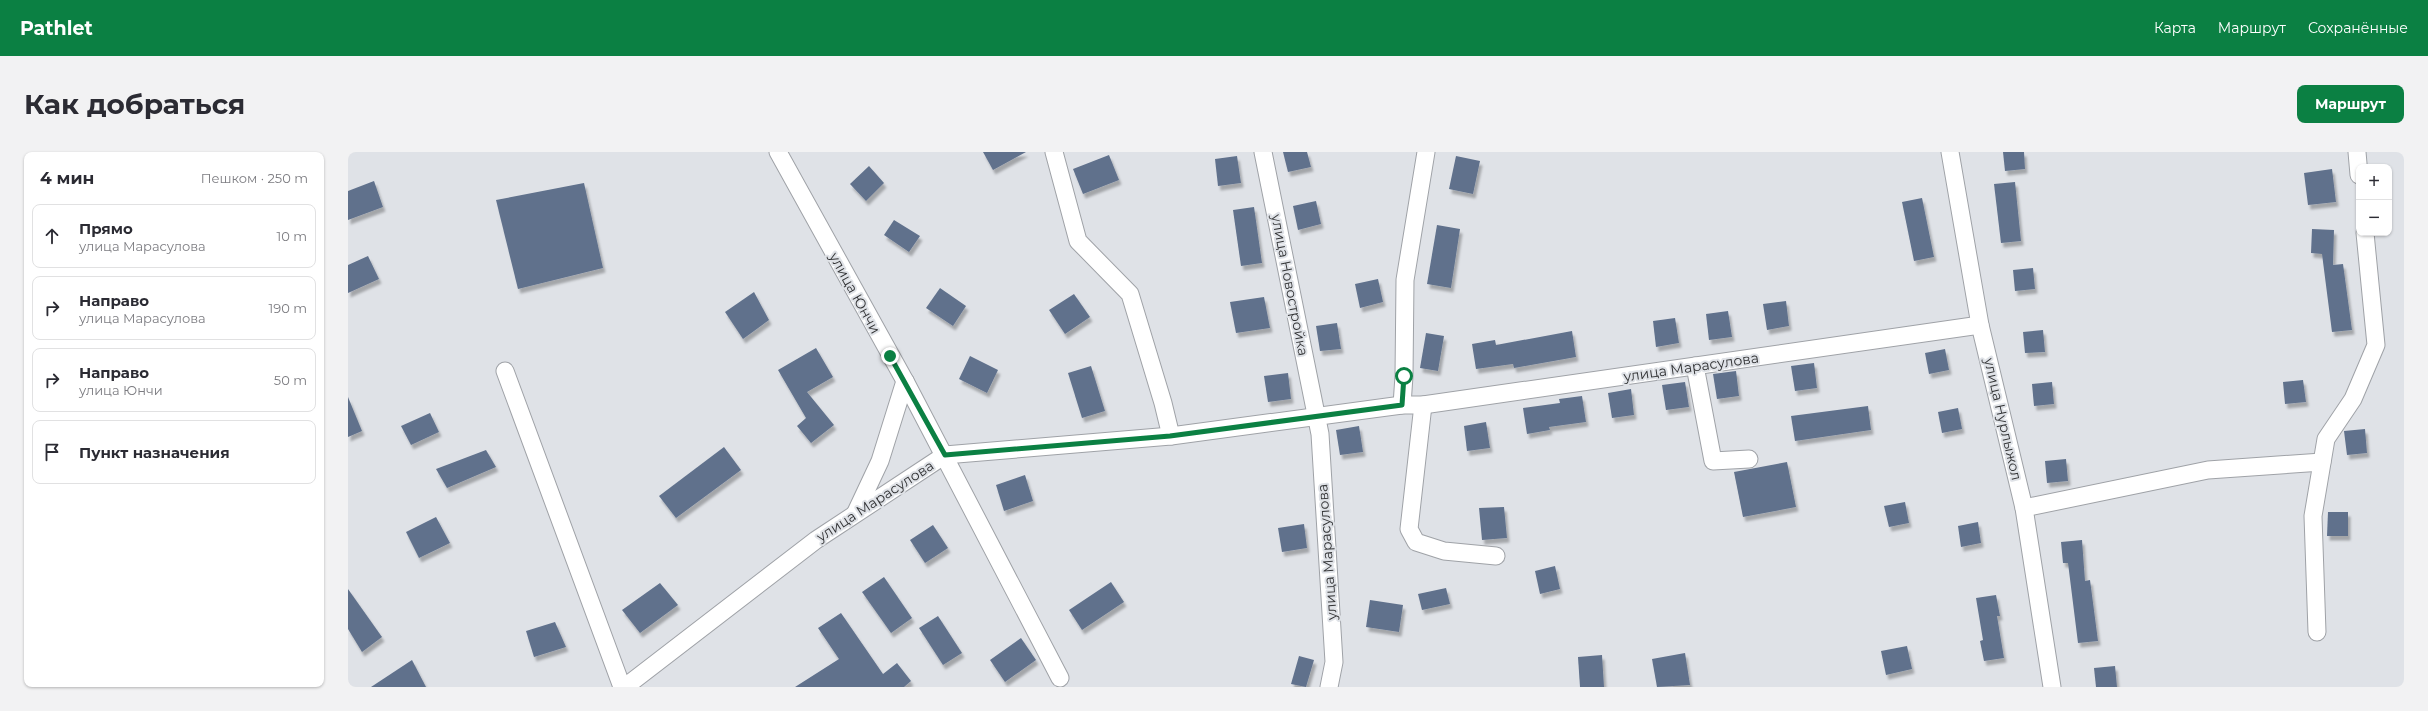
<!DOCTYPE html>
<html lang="ru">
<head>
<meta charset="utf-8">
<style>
	body { margin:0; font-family:Montserrat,sans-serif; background:#f2f2f3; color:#2b2b33 }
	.controls { position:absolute; right:12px; top:12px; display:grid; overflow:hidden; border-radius:8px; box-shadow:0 1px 3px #0004 }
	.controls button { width:36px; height:36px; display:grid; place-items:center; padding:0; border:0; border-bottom:1px solid #e1e1e2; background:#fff; color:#2b2b33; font:20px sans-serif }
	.stop { position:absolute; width:12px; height:12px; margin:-9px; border:3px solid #0b8043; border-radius:50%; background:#fff }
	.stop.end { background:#0b8043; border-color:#fff; box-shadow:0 1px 4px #0008 }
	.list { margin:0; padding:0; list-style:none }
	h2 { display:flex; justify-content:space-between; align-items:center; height:52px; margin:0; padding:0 16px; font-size:17px }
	h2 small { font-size:13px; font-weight:400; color:#7c7c81 }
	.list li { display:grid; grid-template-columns:26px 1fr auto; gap:12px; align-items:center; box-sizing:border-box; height:64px; margin:0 8px 8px; padding:0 8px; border:1px solid #e1e1e2; border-radius:8px }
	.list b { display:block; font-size:15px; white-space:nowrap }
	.list p { margin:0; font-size:13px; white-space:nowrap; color:#7c7c81 }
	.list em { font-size:13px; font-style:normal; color:#7c7c81 }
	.icon { flex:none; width:22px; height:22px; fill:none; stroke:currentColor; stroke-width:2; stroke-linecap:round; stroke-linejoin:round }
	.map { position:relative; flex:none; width:2056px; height:535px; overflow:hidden; border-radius:8px }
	header { display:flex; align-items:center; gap:24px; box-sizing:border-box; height:56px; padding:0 20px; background:#0b8043; color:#fff }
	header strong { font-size:19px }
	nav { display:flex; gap:22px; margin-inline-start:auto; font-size:14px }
	.intro { display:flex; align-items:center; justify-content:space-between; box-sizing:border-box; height:96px; padding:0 24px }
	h1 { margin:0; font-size:28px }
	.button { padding:10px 18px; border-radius:8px; background:#0b8043; color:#fff; font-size:14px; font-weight:700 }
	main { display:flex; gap:24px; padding:0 24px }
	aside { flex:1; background:#fff; border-radius:8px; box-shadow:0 1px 3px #0004 }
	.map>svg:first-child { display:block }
	.building { fill:#60718c; filter:url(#shadow) }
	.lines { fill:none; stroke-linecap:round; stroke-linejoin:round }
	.minor-casing { stroke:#9fa2a7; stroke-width:19 }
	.minor { stroke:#fff; stroke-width:17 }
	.route { stroke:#0b8043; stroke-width:5 }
	.labels { text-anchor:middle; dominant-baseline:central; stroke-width:4; stroke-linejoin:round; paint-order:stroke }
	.street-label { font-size:14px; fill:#323335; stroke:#dfe2e7 }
</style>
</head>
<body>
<header>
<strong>Pathlet</strong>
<nav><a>Карта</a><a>Маршрут</a><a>Сохранённые</a></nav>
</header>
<div class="intro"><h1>Как добраться</h1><a class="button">Маршрут</a></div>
<main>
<aside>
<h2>4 мин<small>Пешком · 250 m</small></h2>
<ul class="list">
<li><svg class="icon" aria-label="ahead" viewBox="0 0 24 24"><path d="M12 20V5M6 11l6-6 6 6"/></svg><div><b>Прямо</b><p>улица Марасулова</p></div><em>10 m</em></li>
<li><svg class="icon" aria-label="right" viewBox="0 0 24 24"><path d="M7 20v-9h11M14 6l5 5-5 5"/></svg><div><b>Направо</b><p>улица Марасулова</p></div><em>190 m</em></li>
<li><svg class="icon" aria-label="right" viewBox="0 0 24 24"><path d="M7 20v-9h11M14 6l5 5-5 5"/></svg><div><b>Направо</b><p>улица Юнчи</p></div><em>50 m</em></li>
<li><svg class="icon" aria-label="arrive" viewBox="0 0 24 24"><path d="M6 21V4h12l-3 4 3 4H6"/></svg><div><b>Пункт назначения</b></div></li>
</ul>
</aside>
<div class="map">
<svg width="2056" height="535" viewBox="0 0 2056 535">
	<defs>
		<filter id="shadow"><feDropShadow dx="2.5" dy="4.5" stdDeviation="1" flood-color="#0004"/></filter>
	</defs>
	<rect width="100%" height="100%" fill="#dfe2e7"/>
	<g class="building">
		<polygon points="635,0 678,0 645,18"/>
		<polygon points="935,0 959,0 963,15 940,20"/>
		<polygon points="1655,0 1676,0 1677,17 1657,19"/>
		<polygon points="761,3 771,28 735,42 725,17"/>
		<polygon points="889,4 893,31 870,34 867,7"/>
		<polygon points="1108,4 1132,9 1125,42 1101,37"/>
		<polygon points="521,14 536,31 518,49 502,32"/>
		<polygon points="1984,17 1988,50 1960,53 1956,21"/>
		<polygon points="26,29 35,55 0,68 0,39"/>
		<polygon points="1667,30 1673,89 1653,91 1646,32"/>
		<polygon points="236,31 255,116 170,137 148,48"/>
		<polygon points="1574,46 1586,105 1566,109 1554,50"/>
		<polygon points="968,49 973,72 950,78 945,54"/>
		<polygon points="906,55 914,111 893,114 885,58"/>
		<polygon points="546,68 572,84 561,100 536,83"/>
		<polygon points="1089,73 1112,77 1103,136 1079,132"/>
		<polygon points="1964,77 1986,78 1985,113 1995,112 2004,178 1984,180 1974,102 1963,101"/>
		<polygon points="20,104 31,127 0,141 0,113"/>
		<polygon points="1685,116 1687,137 1667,139 1665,118"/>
		<polygon points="1030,127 1035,150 1012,156 1007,132"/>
		<polygon points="592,136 618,154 605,174 578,156"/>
		<polygon points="406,140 421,168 395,187 377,160"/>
		<polygon points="726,142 742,165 717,182 701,158"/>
		<polygon points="916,145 922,176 888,181 882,150"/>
		<polygon points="1438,149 1441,174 1419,178 1415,152"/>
		<polygon points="1380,159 1384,185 1361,188 1358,162"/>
		<polygon points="1327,166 1331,191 1308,195 1305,169"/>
		<polygon points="989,171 993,197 972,199 968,174"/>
		<polygon points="1695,178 1697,200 1677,201 1675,180"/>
		<polygon points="1224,179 1228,205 1166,216 1165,212 1128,217 1124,192 1147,188 1148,193"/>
		<polygon points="1078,181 1096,184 1090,219 1072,216"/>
		<polygon points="468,196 485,225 459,240 486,273 463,291 449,274 458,266 430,218"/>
		<polygon points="1597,197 1601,218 1581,222 1577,201"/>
		<polygon points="622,204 650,218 639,241 611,227"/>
		<polygon points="1466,211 1469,236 1447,239 1443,214"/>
		<polygon points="743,214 757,259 734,266 720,221"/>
		<polygon points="1388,219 1391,244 1369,247 1365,222"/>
		<polygon points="940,221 943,247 920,250 916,224"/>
		<polygon points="1955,228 1958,250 1937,252 1935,230"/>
		<polygon points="1337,230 1341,255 1318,258 1314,233"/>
		<polygon points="1704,230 1706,252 1686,254 1684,232"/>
		<polygon points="1283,237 1286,263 1264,266 1260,241"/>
		<polygon points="1234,244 1238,270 1201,275 1202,278 1179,282 1175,256 1212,251 1211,247"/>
		<polygon points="0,245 14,279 0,285"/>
		<polygon points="1520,254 1523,278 1447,289 1443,264"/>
		<polygon points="1610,256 1614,277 1594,281 1590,260"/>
		<polygon points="82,261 91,280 63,293 53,274"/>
		<polygon points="1138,270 1142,296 1119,299 1116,274"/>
		<polygon points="1011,274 1015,300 992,303 988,278"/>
		<polygon points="2017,277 2019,301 1999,303 1996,279"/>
		<polygon points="376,295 393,318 328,366 311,344"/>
		<polygon points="138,298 148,315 99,336 88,317"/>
		<polygon points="1718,307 1720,329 1699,331 1697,309"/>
		<polygon points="1439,310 1448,355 1395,365 1386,320"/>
		<polygon points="677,323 685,349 656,359 648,333"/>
		<polygon points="1557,350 1561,371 1541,375 1536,354"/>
		<polygon points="1156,355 1159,386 1134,388 1131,356"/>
		<polygon points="1980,360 2000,360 2000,384 1979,384"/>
		<polygon points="88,365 102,391 71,406 58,380"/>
		<polygon points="1630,370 1633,391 1613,395 1610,374"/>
		<polygon points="956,372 959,396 934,400 930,376"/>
		<polygon points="585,373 600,396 577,411 562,388"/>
		<polygon points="1734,388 1737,429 1742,428 1750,489 1730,491 1720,411 1715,411 1713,390"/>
		<polygon points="1207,414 1212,437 1192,442 1187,419"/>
		<polygon points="536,425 564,466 543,481 514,440"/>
		<polygon points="763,430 776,450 734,478 721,458"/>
		<polygon points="312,431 330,453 292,481 274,458"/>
		<polygon points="1098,436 1102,452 1074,458 1070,442"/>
		<polygon points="0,437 34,485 14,500 0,477"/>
		<polygon points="1648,443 1652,464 1649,464 1656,506 1636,509 1632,489 1635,488 1628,446"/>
		<polygon points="1022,448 1055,453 1051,480 1018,475"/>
		<polygon points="493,461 535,522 549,511 563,529 556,535 447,535 491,507 470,476"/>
		<polygon points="590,464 614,501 595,513 571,476"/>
		<polygon points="207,470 218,495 186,505 178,479"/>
		<polygon points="673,486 688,508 657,530 642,508"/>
		<polygon points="1559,494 1564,517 1538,523 1533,499"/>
		<polygon points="1337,501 1342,533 1309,535 1304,507"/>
		<polygon points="1254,503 1256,535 1232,535 1230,505"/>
		<polygon points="951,504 966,508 958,535 943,532"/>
		<polygon points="64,508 78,535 23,535"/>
		<polygon points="1767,514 1769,535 1748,535 1746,516"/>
	</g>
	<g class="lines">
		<g class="minor-casing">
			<g id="minor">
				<polyline points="430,0 557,229 712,526"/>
				<polyline points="706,0 730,89 782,142 815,251 823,284"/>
				<polyline points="915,0 972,282 986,510 981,535"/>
				<polyline points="1602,0 1632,173 1676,356 1704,535"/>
				<polyline points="2009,0 2011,23"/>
				<polyline points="1347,214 1365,309 1401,307"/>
				<polyline points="157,219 274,535"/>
				<polyline points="1054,253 1056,224 1057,128 1078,0"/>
				<polyline points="1075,253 1061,377 1068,390 1096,399 1148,404"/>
				<polyline points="1676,356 1860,318 1974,310"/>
				<polyline points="508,360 532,309 557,229"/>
				<polyline points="1969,480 1965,364 1978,287 2005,247 2028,193 2017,81"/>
				<polyline points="277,535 468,388 597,303 823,284 1054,253 1075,253 1632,173"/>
			</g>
		</g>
		<use href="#minor" class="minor"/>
	</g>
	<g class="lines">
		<polyline class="route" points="542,204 597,303 822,284 1054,253 1056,224"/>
	</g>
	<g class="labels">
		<g class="street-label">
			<text transform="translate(942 133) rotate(79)">улица Новостройка</text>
			<text transform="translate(507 141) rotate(61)">улица Юнчи</text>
			<text transform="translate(1343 215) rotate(-8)">улица Марасулова</text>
			<text transform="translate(1655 267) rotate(77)">улица Нурлыжол</text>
			<text transform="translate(527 349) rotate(-33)">улица Марасулова</text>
			<text transform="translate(979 400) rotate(-94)">улица Марасулова</text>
		</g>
	</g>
</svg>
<div class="controls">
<button>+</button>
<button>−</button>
</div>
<div class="stop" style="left:1056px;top:224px"></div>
<div class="stop end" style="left:542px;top:204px"></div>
</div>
</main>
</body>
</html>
